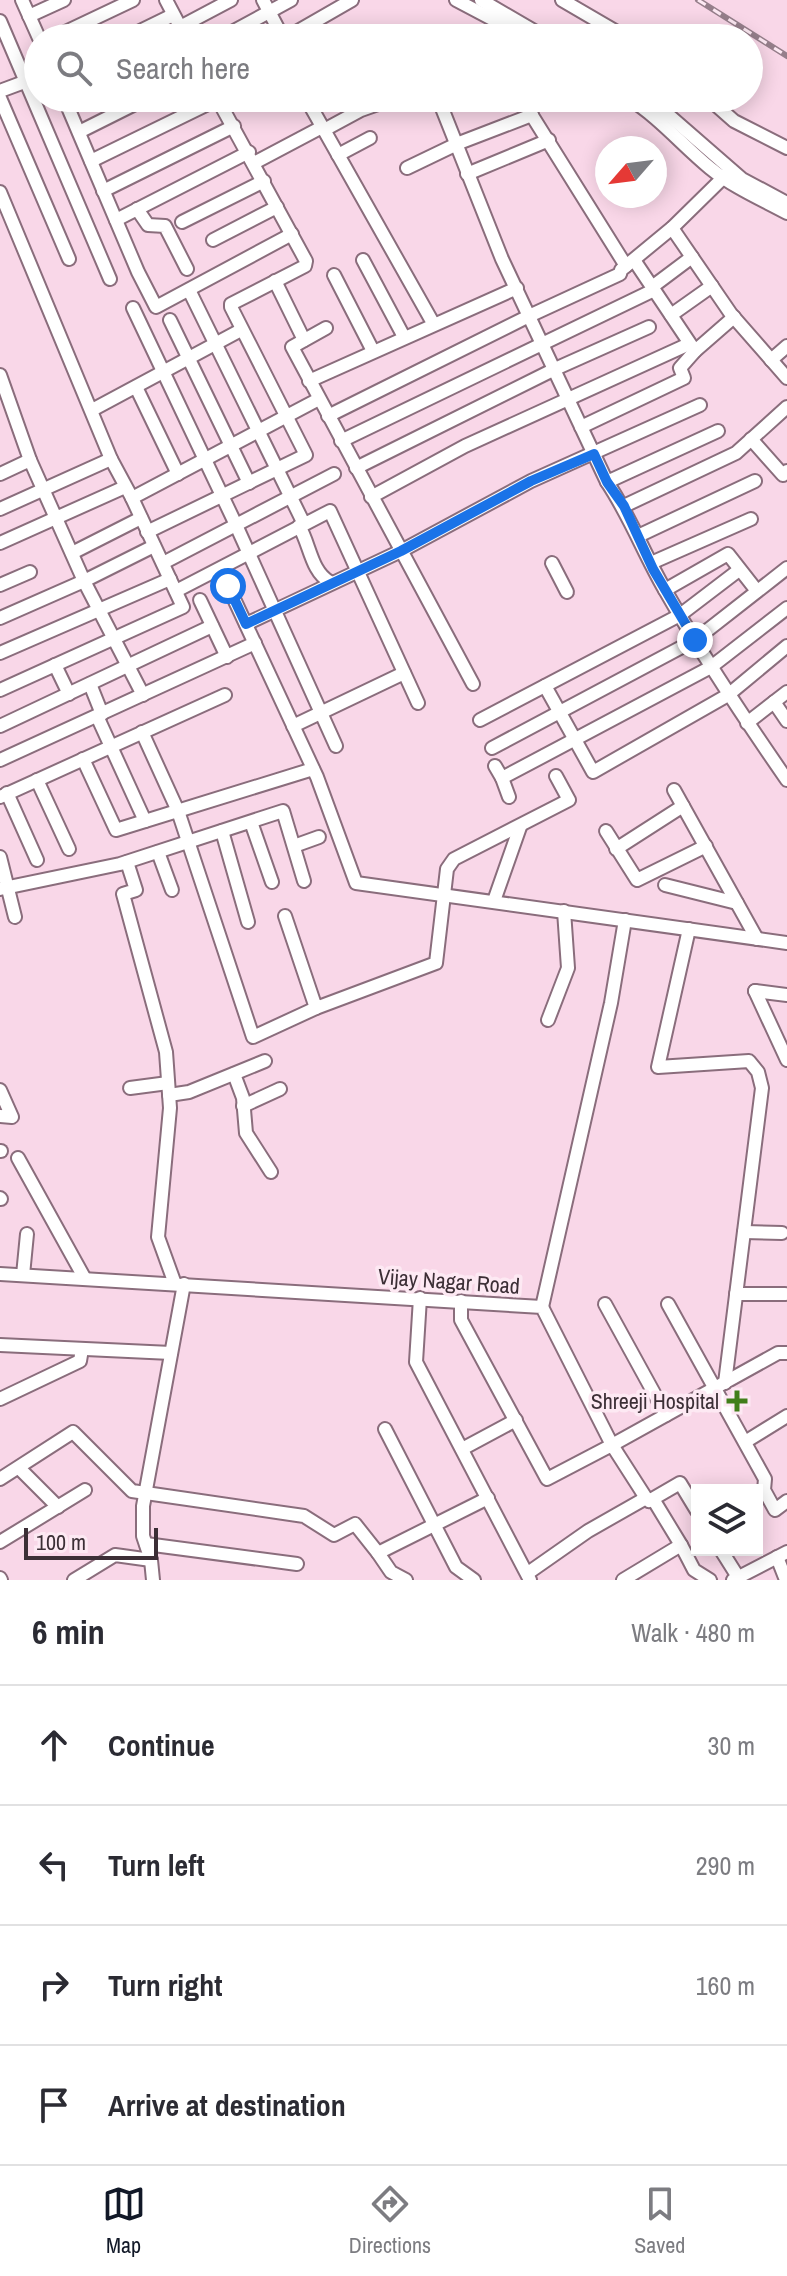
<!DOCTYPE html>
<html lang="en">
<head>
<meta charset="utf-8">
<style>
	body { margin:0; font-family:"Archivo Narrow",sans-serif; background:#f7f7f7; color:#2b2b33 }
	.controls { position:absolute; right:24px; bottom:24px; display:grid; overflow:hidden; border-radius:0px; box-shadow:0 4px 20px #0003 }
	.controls button { width:72px; height:72px; display:grid; place-items:center; padding:0; border:0; border-bottom:2px solid #e1e1e2; background:#fff; color:#2b2b33; font:40px sans-serif }
	.compass { position:absolute; left:595px; top:136px; width:72px; height:72px; border-radius:50%; background:#fff; box-shadow:0 4px 20px #0003; rotate:242deg }
	.scale { position:absolute; left:24px; bottom:20px; width:134px; box-sizing:border-box; padding-left:8px; border:4px solid #3c2f36; border-top:0; font-size:22px; line-height:28px; white-space:nowrap; color:#3c2f36; -webkit-text-stroke:6px #fde9f3; paint-order:stroke }
	.stop { position:absolute; width:24px; height:24px; margin:-18px; border:6px solid #1a73e8; border-radius:50%; background:#fff }
	.stop.end { background:#1a73e8; border-color:#fff; box-shadow:0 2px 8px #0008 }
	.list { margin:0; padding:0; list-style:none }
	h2 { display:flex; justify-content:space-between; align-items:center; height:104px; margin:0; padding:0 32px; font-size:34px }
	h2 small { font-size:26px; font-weight:400; color:#7c7c81 }
	.list li { display:grid; grid-template-columns:52px 1fr auto; gap:24px; align-items:center; box-sizing:border-box; height:120px; padding:0 32px; border-top:2px solid #e1e1e2 }
	.list b { display:block; font-size:30px; white-space:nowrap }
	.list em { font-size:26px; font-style:normal; color:#7c7c81 }
	.icon { flex:none; width:44px; height:44px; fill:none; stroke:currentColor; stroke-width:2; stroke-linecap:round; stroke-linejoin:round }
	.map { position:relative; flex:none; width:787px; height:1580px; overflow:hidden }
	.search { position:absolute; background:#fff; box-shadow:0 4px 20px #0003; left:24px; right:24px; top:24px; height:88px; display:flex; align-items:center; gap:20px; box-sizing:border-box; padding:0 28px; border-radius:44px; color:#7c7c81; font-size:30px }
	.sheet { height:584px; background:#fff }
	nav { display:flex; justify-content:space-around; align-items:center; box-sizing:border-box; height:112px; border-top:2px solid #e1e1e2; background:#fff; font-size:22px; color:#7c7c81 }
	nav a { display:grid; justify-items:center; gap:4px }
	nav .on { color:#111827 }
	.map>svg:first-child { display:block }
	.lines { fill:none; stroke-linecap:round; stroke-linejoin:round }
	.minor-casing { stroke:#8a6d7c; stroke-width:16 }
	.minor { stroke:#fff; stroke-width:12 }
	.rail-casing { stroke:#967f8b; stroke-width:6 }
	.rail { stroke:#fde9f3; stroke-width:3; stroke-dasharray:9; stroke-linecap:butt }
	.route { stroke:#1a73e8; stroke-width:10 }
	.poi-dot { fill:#417e1a; stroke:#fde9f3; stroke-width:3 }
	.labels { text-anchor:middle; dominant-baseline:central; stroke-width:7; stroke-linejoin:round; paint-order:stroke }
	.street-label { font-size:22px; fill:#3c2f36; stroke:#fde9f3 }
	.poi-label { font-size:22px; fill:#3c2f36; stroke:#fde9f3; text-anchor:end }
</style>
</head>
<body>
<div class="map">
<svg width="787" height="1580" viewBox="0 0 787 1580">
	<rect width="100%" height="100%" fill="#f9d7e8"/>
	<g class="lines">
		<g class="minor-casing">
			<g id="minor">
				<polyline points="22,0 39,38"/>
				<polyline points="166,0 186,38"/>
				<polyline points="263,0 283,38"/>
				<polyline points="456,0 528,38"/>
				<polyline points="481,0 546,38"/>
				<polyline points="562,0 627,38"/>
				<polyline points="29,16 64,0"/>
				<polyline points="0,21 110,279"/>
				<polyline points="180,27 231,0"/>
				<polyline points="53,38 133,0"/>
				<polyline points="126,38 173,15"/>
				<polyline points="221,38 291,0"/>
				<polyline points="286,38 352,0"/>
				<polyline points="0,91 27,81"/>
				<polyline points="0,98 69,259"/>
				<polyline points="64,98 138,272 156,307 292,234"/>
				<polyline points="306,98 433,323"/>
				<path d="M438,98L502,259L607,482C630,516 644,554 665,590C702,655 744,718 787,780"/>
				<polyline points="521,98 626,266"/>
				<path d="M628,98C659,117 682,145 710,168C733,187 761,199 787,213"/>
				<polyline points="649,98 742,179 787,203"/>
				<polyline points="708,98 734,121 787,148"/>
				<polyline points="324,130 361,110 395,98"/>
				<polyline points="79,132 147,98"/>
				<polyline points="338,155 370,138"/>
				<polyline points="91,161 218,99"/>
				<polyline points="254,163 322,127"/>
				<polyline points="407,168 459,143 532,115"/>
				<polyline points="467,174 549,140"/>
				<polyline points="103,191 234,126"/>
				<polyline points="0,192 111,459 132,498 183,607 0,690"/>
				<polyline points="137,209 148,225 165,226 187,269"/>
				<polyline points="116,220 249,152"/>
				<polyline points="182,222 264,181"/>
				<polyline points="672,228 731,314 787,378"/>
				<polyline points="213,240 277,207"/>
				<polyline points="363,260 404,337"/>
				<polyline points="634,260 695,351 734,317"/>
				<polyline points="334,275 373,351"/>
				<polyline points="275,281 304,340"/>
				<polyline points="652,287 692,257"/>
				<polyline points="189,290 304,524"/>
				<polyline points="133,308 236,525 336,746"/>
				<polyline points="671,315 712,286"/>
				<polyline points="170,320 249,483"/>
				<polyline points="326,328 292,347 473,684"/>
				<polyline points="771,360 787,346"/>
				<polyline points="0,375 30,460 84,581 143,695"/>
				<polyline points="309,381 517,288"/>
				<polyline points="136,387 178,474"/>
				<polyline points="92,410 241,330"/>
				<polyline points="328,416 529,316 620,274 621,270 672,228 731,170"/>
				<polyline points="581,427 684,378 680,368 695,351"/>
				<polyline points="751,439 783,475 787,471"/>
				<polyline points="341,441 654,290"/>
				<polyline points="356,468 555,369 649,327"/>
				<polyline points="0,474 30,460"/>
				<polyline points="607,482 718,431"/>
				<polyline points="371,497 465,446 689,344"/>
				<polyline points="132,498 319,399"/>
				<polyline points="624,506 736,453 787,407"/>
				<polyline points="0,509 111,459"/>
				<path d="M299,526C310,544 311,572 330,582"/>
				<polyline points="147,532 306,455 231,307 231,304 305,266 306,261 217,98"/>
				<polyline points="638,536 755,481"/>
				<polyline points="0,543 125,487"/>
				<polyline points="72,553 141,518"/>
				<polyline points="163,563 334,474"/>
				<polyline points="552,563 567,592"/>
				<polyline points="651,563 751,519"/>
				<polyline points="0,585 30,572"/>
				<polyline points="228,586 317,777 356,883 787,943"/>
				<polyline points="665,590 728,554 757,591"/>
				<polyline points="176,591 330,511 418,703"/>
				<polyline points="200,600 227,657"/>
				<polyline points="0,618 84,581 154,546"/>
				<polyline points="246,624 401,551 531,481 700,405"/>
				<polyline points="0,653 170,579"/>
				<polyline points="55,665 69,694"/>
				<polyline points="90,684 102,714"/>
				<polyline points="545,686 593,772 728,695 787,646"/>
				<polyline points="774,702 787,721"/>
				<polyline points="97,716 145,821"/>
				<polyline points="480,720 680,615 739,570"/>
				<polyline points="747,723 787,692"/>
				<polyline points="0,726 212,626"/>
				<polyline points="293,726 404,673"/>
				<polyline points="142,732 178,811 253,1037 316,1008"/>
				<polyline points="492,748 695,640 787,568"/>
				<polyline points="83,759 116,830 313,769"/>
				<polyline points="0,760 255,643"/>
				<polyline points="495,766 502,778 711,667 787,608"/>
				<polyline points="502,778 509,797"/>
				<polyline points="37,780 69,849"/>
				<polyline points="674,790 757,939"/>
				<polyline points="7,793 37,860"/>
				<polyline points="0,797 225,695"/>
				<polyline points="251,822 272,882"/>
				<polyline points="222,831 248,922"/>
				<polyline points="606,831 637,880 706,846"/>
				<polyline points="294,846 319,837"/>
				<polyline points="616,849 683,806"/>
				<polyline points="158,852 172,890"/>
				<polyline points="0,857 15,917"/>
				<polyline points="127,862 136,890 123,894 166,1052 170,1108 158,1237 175,1284"/>
				<polyline points="665,885 737,903"/>
				<polyline points="0,889 120,864 283,811 304,881"/>
				<polyline points="494,901 520,827"/>
				<polyline points="285,916 316,1008 436,963 447,869 454,859 569,800 556,776"/>
				<polyline points="689,929 658,1067 749,1061 758,1072 762,1088 725,1383"/>
				<polyline points="755,991 787,1060"/>
				<polyline points="755,991 787,995"/>
				<polyline points="548,1020 568,968 564,911"/>
				<polyline points="234,1074 243,1098 246,1133 271,1172"/>
				<polyline points="130,1088 168,1083"/>
				<polyline points="0,1090 12,1117 0,1116"/>
				<polyline points="169,1095 189,1092 265,1061"/>
				<polyline points="243,1106 280,1089"/>
				<polyline points="0,1151 1,1151"/>
				<polyline points="18,1158 85,1279"/>
				<polyline points="0,1198 1,1199"/>
				<polyline points="744,1232 782,1233"/>
				<polyline points="0,1274 542,1307 612,1445 778,1353 787,1353"/>
				<polyline points="23,1275 27,1234"/>
				<polyline points="736,1294 785,1294"/>
				<polyline points="420,1298 416,1362 530,1580"/>
				<polyline points="461,1301 461,1320 547,1479 612,1445 646,1498"/>
				<polyline points="605,1304 666,1415"/>
				<polyline points="668,1304 765,1479 764,1490 775,1510 787,1501"/>
				<polyline points="542,1307 611,1003 625,920"/>
				<polyline points="0,1345 171,1353"/>
				<polyline points="0,1399 80,1361 82,1349"/>
				<polyline points="385,1429 456,1567 474,1580"/>
				<polyline points="745,1442 787,1416"/>
				<polyline points="462,1449 516,1420"/>
				<polyline points="19,1468 58,1507"/>
				<polyline points="0,1479 73,1432 132,1491 304,1516 334,1535 355,1524 378,1553 488,1498"/>
				<polyline points="653,1499 681,1545"/>
				<polyline points="0,1542 85,1490"/>
				<polyline points="146,1544 297,1564"/>
				<polyline points="721,1550 738,1577"/>
				<polyline points="378,1553 391,1572 406,1580"/>
				<polyline points="777,1557 786,1580"/>
				<polyline points="528,1573 588,1531 646,1498 649,1501 680,1483 697,1511"/>
				<polyline points="0,1578 1,1580"/>
				<polyline points="74,1580 115,1555 151,1560"/>
				<polyline points="153,1580 151,1560 143,1536 143,1506 184,1284"/>
				<polyline points="623,1580 681,1545 694,1570 710,1580"/>
				<polyline points="733,1580 787,1552"/>
			</g>
		</g>
		<use href="#minor" class="minor"/>
		<g class="rail-casing">
			<polyline id="rail" points="698,0 787,56"/>
		</g>
		<use href="#rail" class="rail"/>
	</g>
	<g class="lines">
		<polyline class="route" points="228,586 246,624 401,551 531,481 594,454 607,482 624,506 653,569 695,640"/>
	</g>
	<path class="poi-dot" d="M733 1389h8v8h8v8h-8v8h-8v-8h-8v-8h8z"/>
	<g class="labels">
		<g class="street-label">
			<text transform="translate(449 1281) rotate(4)">Vijay Nagar Road</text>
		</g>
		<g class="poi-label">
			<text x="719" y="1401">Shreeji Hospital</text>
		</g>
	</g>
</svg>
<div class="controls">
<button><svg class="icon" aria-label="layers" viewBox="0 0 24 24"><path d="M12 4l9 5-9 5-9-5zM3 14l9 5 9-5"/></svg></button>
</div>
<svg class="compass" viewBox="-18 -18 36 36"><path d="M0-13l5 13h-10z" fill="#e53935"/><path d="M0 13l5-13h-10z" fill="#7c7c81"/></svg>
<div class="scale">100 m</div>
<div class="stop" style="left:228px;top:586px"></div>
<div class="stop end" style="left:695px;top:640px"></div>
<div class="search"><svg class="icon" aria-label="search" viewBox="0 0 24 24"><circle cx="10" cy="10" r="6"/><path d="M15 15l6 6"/></svg>Search here</div>
</div>
<section class="sheet">
<h2>6 min<small>Walk · 480 m</small></h2>
<ul class="list">
<li><svg class="icon" aria-label="ahead" viewBox="0 0 24 24"><path d="M12 20V5M6 11l6-6 6 6"/></svg><div><b>Continue</b></div><em>30 m</em></li>
<li><svg class="icon" aria-label="left" viewBox="0 0 24 24"><path d="M17 20v-9H6M10 6l-5 5 5 5"/></svg><div><b>Turn left</b></div><em>290 m</em></li>
<li><svg class="icon" aria-label="right" viewBox="0 0 24 24"><path d="M7 20v-9h11M14 6l5 5-5 5"/></svg><div><b>Turn right</b></div><em>160 m</em></li>
<li><svg class="icon" aria-label="arrive" viewBox="0 0 24 24"><path d="M6 21V4h12l-3 4 3 4H6"/></svg><div><b>Arrive at destination</b></div></li>
</ul>
</section>
<nav>
<a class="on"><svg class="icon" aria-label="map" viewBox="0 0 24 24"><path d="M3 6l6-2 6 2 6-2v14l-6 2-6-2-6 2zM9 4v14M15 6v14"/></svg>Map</a>
<a><svg class="icon" aria-label="directions" viewBox="0 0 24 24"><path d="M12 3l9 9-9 9-9-9zM9 14v-3h6M13 9l2 2-2 2"/></svg>Directions</a>
<a><svg class="icon" aria-label="saved" viewBox="0 0 24 24"><path d="M7 4h10v16l-5-4-5 4z"/></svg>Saved</a>
</nav>
</body>
</html>
